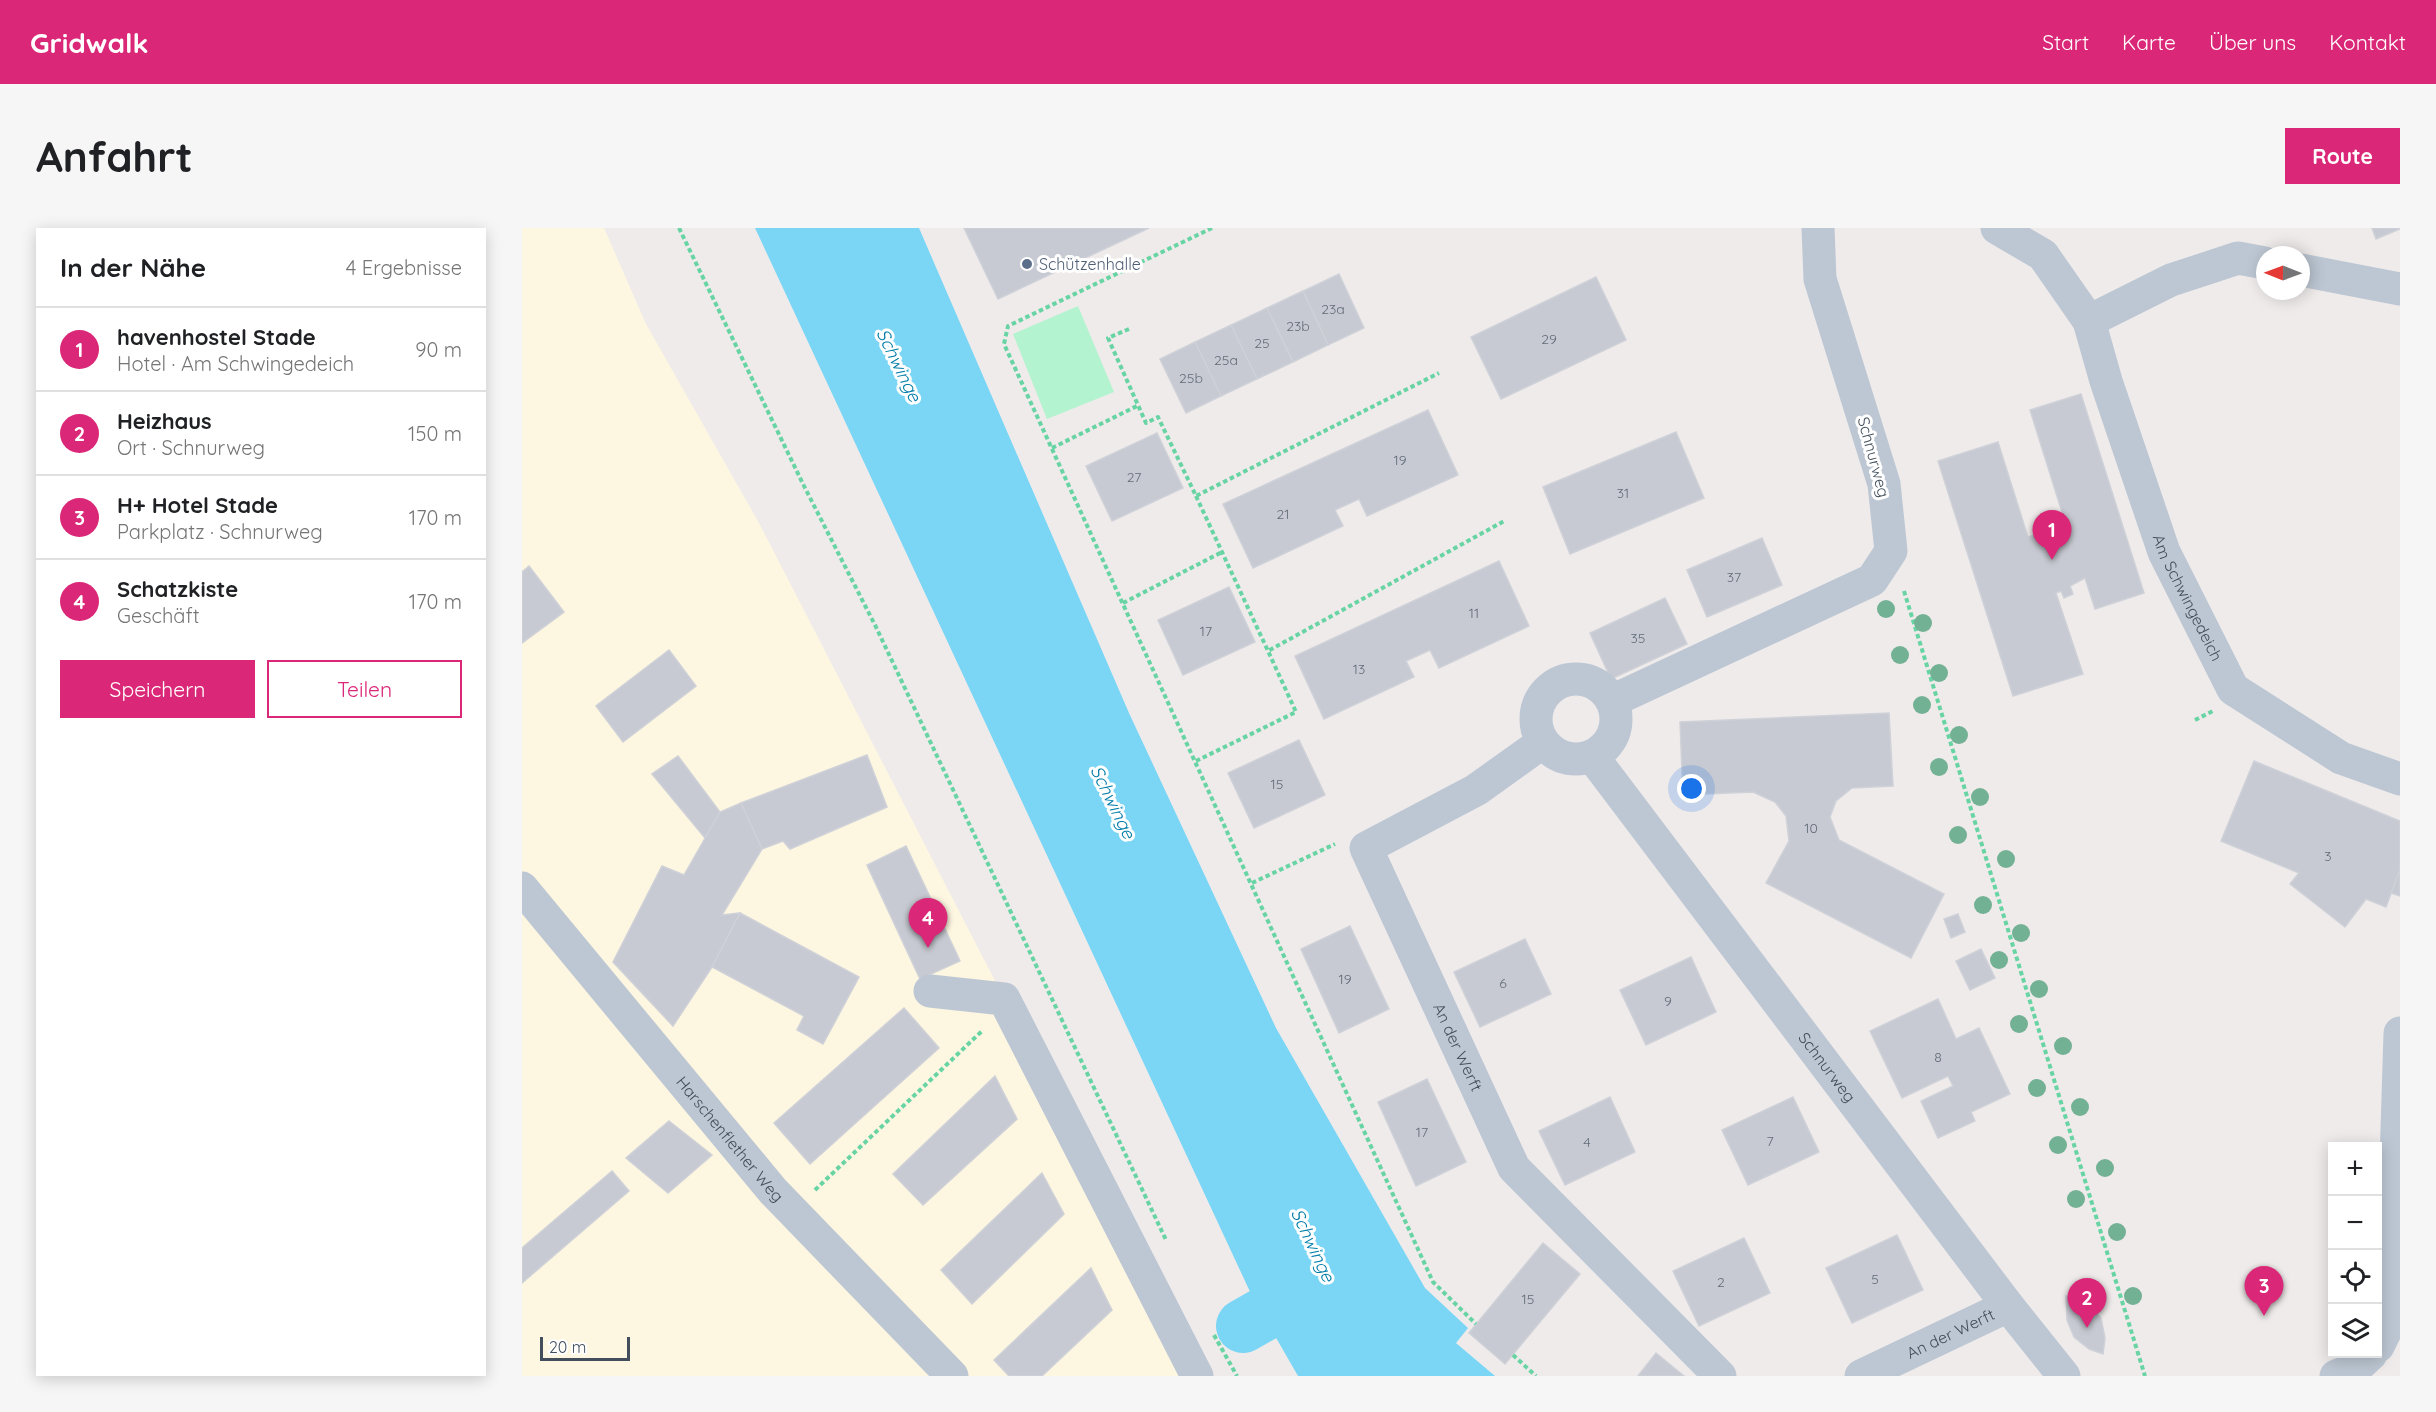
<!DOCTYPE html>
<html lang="de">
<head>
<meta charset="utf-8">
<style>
	body { margin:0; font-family:Quicksand,sans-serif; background:#f6f6f6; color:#202124 }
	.controls { position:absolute; right:18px; bottom:18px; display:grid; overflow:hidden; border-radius:0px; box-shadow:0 3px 15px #0003 }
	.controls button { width:54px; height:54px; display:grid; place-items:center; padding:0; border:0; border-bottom:2px solid #e0e0e0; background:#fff; color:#202124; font:30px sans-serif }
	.compass { position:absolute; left:1734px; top:18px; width:54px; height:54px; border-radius:50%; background:#fff; box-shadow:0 3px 15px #0003; rotate:271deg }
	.scale { position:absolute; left:18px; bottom:15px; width:90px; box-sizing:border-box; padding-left:6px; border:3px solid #424e5b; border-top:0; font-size:16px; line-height:21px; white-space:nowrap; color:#424e5b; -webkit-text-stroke:4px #fff; paint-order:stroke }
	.you { position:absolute; left:1170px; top:561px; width:21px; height:21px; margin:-15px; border:4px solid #fff; border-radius:50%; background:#1a73e8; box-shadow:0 0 0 9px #1a73e833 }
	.badge { display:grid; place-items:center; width:39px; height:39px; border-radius:50%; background:#db2777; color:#fff; font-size:20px; font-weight:700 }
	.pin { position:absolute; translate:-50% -50px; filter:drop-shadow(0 2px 3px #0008) }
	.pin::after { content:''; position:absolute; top:32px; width:21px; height:18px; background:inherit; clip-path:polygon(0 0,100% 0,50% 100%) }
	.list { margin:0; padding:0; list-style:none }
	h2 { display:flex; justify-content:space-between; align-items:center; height:78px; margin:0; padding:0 24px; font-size:26px }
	h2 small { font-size:20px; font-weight:400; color:#757577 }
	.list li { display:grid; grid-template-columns:39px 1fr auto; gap:18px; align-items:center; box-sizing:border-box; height:84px; padding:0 24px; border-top:2px solid #e0e0e0 }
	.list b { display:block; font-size:22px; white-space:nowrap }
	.list p { margin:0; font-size:20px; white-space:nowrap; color:#757577 }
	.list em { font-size:20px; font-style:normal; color:#757577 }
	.actions { display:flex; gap:12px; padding:18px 24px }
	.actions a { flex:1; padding:14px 0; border:2px solid #db2777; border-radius:0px; text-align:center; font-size:21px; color:#db2777 }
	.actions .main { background:#db2777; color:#fff }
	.icon { flex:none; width:33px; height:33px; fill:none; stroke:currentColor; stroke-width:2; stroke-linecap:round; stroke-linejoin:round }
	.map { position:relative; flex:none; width:1878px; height:1148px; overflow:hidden; border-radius:0px }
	header { display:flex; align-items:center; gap:36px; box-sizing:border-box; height:84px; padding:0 30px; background:#db2777; color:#fff }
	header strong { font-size:28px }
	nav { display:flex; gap:33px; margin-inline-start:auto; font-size:21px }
	.intro { display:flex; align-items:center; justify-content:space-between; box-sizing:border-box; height:144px; padding:0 36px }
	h1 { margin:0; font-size:42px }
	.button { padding:15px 27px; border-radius:0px; background:#db2777; color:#fff; font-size:21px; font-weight:700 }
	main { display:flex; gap:36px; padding:0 36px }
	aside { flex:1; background:#fff; border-radius:0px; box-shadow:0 3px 15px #0003 }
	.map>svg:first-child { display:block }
	.commercial { fill:#fdf6e1 }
	.green { fill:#b3f3cf }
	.water { fill:#7bd6f5 }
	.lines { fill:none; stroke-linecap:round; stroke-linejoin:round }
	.river { stroke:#7bd6f5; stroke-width:54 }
	.building { fill:#c7cad2; stroke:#cfd1d8; stroke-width:1.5 }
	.path { stroke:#68d4a4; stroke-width:4; stroke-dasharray:4.5 3; stroke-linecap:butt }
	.minor { stroke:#bdc7d3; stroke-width:33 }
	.tree { fill:#73b194 }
	.service-dot { fill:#5c6f8a; stroke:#fff; stroke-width:2 }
	.labels { text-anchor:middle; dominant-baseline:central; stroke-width:6; stroke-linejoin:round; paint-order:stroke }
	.number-label { font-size:14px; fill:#636d79 }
	.service-label { font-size:16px; fill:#4e5e75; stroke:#fff; text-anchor:start }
	.street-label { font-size:16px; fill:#424e5b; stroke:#fff }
	.water-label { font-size:18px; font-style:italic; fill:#017da8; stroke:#fff }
</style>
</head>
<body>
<header>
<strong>Gridwalk</strong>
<nav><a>Start</a><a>Karte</a><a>Über uns</a><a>Kontakt</a></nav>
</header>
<div class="intro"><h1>Anfahrt</h1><a class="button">Route</a></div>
<main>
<aside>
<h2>In der Nähe<small>4 Ergebnisse</small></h2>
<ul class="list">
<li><span class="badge">1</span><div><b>havenhostel Stade</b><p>Hotel · Am Schwingedeich</p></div><em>90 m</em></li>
<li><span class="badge">2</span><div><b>Heizhaus</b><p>Ort · Schnurweg</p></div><em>150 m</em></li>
<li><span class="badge">3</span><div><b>H+ Hotel Stade</b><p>Parkplatz · Schnurweg</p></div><em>170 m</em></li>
<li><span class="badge">4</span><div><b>Schatzkiste</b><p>Geschäft</p></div><em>170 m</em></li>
</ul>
<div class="actions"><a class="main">Speichern</a><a>Teilen</a></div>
</aside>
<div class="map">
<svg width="1878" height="1148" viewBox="0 0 1878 1148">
	<rect width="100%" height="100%" fill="#efebeb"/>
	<polygon class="commercial" points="0,0 82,0 124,96 237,295 486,778 665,1148 0,1148"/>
	<polygon class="green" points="556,78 592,164 525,191 491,106"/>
	<polygon class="water" points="233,0 397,0 607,485 754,800 903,1060 946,1100 934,1115 973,1148 776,1148 730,1068"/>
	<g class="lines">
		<polyline class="river" points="721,1098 804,1051"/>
	</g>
	<g class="building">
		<polygon points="442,0 627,0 476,71"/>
		<polygon points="1850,0 1878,0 1878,1 1854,11"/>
		<polygon points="817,46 842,100 806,117 781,63"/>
		<polygon points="1074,49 1104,112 979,171 949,109"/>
		<polygon points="781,63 806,117 771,134 745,80"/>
		<polygon points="745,80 771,134 735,151 709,97"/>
		<polygon points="709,97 735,151 699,168 673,114"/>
		<polygon points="673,114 699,168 664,185 638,131"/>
		<polygon points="1559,166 1622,365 1573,381 1563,350 1548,358 1551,366 1542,370 1539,363 1534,365 1561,446 1491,468 1416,233 1476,214 1506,309 1544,297 1508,182"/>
		<polygon points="906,182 936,247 845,288 837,271 813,282 821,298 731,340 701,276"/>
		<polygon points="1154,204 1182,270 1048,326 1021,259"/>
		<polygon points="635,205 661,260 590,293 564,238"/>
		<polygon points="1240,310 1260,357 1185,389 1165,342"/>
		<polygon points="977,333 1007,398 917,440 908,422 884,433 892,449 802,491 773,428"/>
		<polygon points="7,338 42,384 0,415 0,344"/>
		<polygon points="707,359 733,414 661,447 636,392"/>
		<polygon points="1143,370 1165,416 1089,451 1068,405"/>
		<polygon points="147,422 174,458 101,514 74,478"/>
		<polygon points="1367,485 1371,558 1330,560 1314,573 1308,589 1317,612 1422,666 1389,730 1244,655 1267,613 1264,588 1253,574 1231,564 1161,567 1158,494"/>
		<polygon points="777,512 803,567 732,600 706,545"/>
		<polygon points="345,527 365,579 268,621 261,613 240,621 219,575"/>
		<polygon points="156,528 198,584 183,610 130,546"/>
		<polygon points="1732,533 1878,593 1878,642 1864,679 1844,671 1823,699 1768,656 1777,645 1699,613"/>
		<polygon points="219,575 240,621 200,687 218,685 190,739 151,798 91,734 140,638 162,647 198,584"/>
		<polygon points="384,618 438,733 398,751 345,637"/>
		<polygon points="1878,642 1878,668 1869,665"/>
		<polygon points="218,685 337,749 301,816 275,802 282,788 190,739"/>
		<polygon points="1436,686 1443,704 1429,710 1422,691"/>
		<polygon points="828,698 867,781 817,805 779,721"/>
		<polygon points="1003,711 1029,766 958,799 932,744"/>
		<polygon points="1459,721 1473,750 1448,762 1434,733"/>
		<polygon points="1169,729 1194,784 1124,817 1098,762"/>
		<polygon points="1416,771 1434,811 1457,800 1488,866 1449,884 1453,893 1416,910 1399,873 1431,858 1426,848 1380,870 1348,803"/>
		<polygon points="382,780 417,820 288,936 252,895"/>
		<polygon points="473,848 495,891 401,977 371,946"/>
		<polygon points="905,851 944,934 894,958 856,874"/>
		<polygon points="1088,869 1113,924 1043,957 1017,903"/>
		<polygon points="1271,869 1297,924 1226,957 1200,902"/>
		<polygon points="147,893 190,927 146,965 104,930"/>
		<polygon points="90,943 107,963 0,1055 0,1020"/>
		<polygon points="520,945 542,986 450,1076 419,1042"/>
		<polygon points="1375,1007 1401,1062 1330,1095 1304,1040"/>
		<polygon points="1222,1010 1248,1065 1177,1098 1151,1043"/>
		<polygon points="1021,1015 1058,1046 983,1136 947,1105"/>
		<polygon points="569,1040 590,1082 520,1148 487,1148 472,1132"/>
		<polygon points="1544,1068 1565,1074 1579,1090 1583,1110 1581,1126 1567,1121 1552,1109 1545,1092"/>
		<polygon points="1134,1125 1162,1148 1116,1148"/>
	</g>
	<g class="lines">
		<g class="path">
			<polyline points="157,0 282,258 354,399 644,1012"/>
			<polyline points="690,0 486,98 482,116 911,1054 954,1096"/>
			<polyline points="607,101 586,110 624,195 636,189 674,268 917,145"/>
			<polyline points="530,220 615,178"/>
			<polyline points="674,268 746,423 984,292"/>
			<polyline points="1382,363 1623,1148"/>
			<polyline points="601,375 700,324"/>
			<polyline points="1673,492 1691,483"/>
			<polyline points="674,533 774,484 746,423"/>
			<polyline points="730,655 813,616"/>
			<polyline points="293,962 461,802"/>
			<polyline points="692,1107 715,1148"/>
			<polyline points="991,1127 1014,1148"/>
		</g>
		<g class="minor">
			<path id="s1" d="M1475,0L1521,27L1567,93L1584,153L1642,324L1711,461L1819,530L1878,551"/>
			<polyline points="1779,42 1878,61"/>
			<polyline points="1567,93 1649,52 1716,30 1743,35"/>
			<circle cx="1054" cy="491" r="40"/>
			<polyline points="1090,473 1350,352 1369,323 1362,256 1298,51 1296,0"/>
			<path id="s2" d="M1021,514L954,562L844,620L992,940L1198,1148"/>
			<path id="s3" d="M1070,528L1486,1078L1542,1148"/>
			<path id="s4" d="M0,660L251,963L430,1148"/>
			<polyline points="408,763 482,771 675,1148"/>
			<polyline points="1856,1118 1865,1100 1871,1030 1878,805"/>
			<path id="s5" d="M1339,1148L1486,1078"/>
			<polyline points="1814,1148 1834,1140 1849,1126"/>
		</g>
	</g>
	<g class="tree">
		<circle cx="1364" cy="381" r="9"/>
		<circle cx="1401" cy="395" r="9"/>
		<circle cx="1378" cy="427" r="9"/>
		<circle cx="1417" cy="445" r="9"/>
		<circle cx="1400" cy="477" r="9"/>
		<circle cx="1437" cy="507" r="9"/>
		<circle cx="1417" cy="539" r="9"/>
		<circle cx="1458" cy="569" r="9"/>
		<circle cx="1436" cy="607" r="9"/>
		<circle cx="1484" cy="631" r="9"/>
		<circle cx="1461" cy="677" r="9"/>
		<circle cx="1499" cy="705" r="9"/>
		<circle cx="1477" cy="732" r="9"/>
		<circle cx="1517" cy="761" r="9"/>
		<circle cx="1497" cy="796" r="9"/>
		<circle cx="1541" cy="818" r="9"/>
		<circle cx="1515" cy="860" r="9"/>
		<circle cx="1558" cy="879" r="9"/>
		<circle cx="1536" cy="917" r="9"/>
		<circle cx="1583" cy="940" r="9"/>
		<circle cx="1554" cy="971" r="9"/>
		<circle cx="1595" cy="1004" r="9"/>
		<circle cx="1611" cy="1068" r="9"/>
	</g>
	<circle class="service-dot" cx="505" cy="36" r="6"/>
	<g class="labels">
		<g class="number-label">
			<text x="811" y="81">23a</text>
			<text x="776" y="98">23b</text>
			<text x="1027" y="111">29</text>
			<text x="740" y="115">25</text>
			<text x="704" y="132">25a</text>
			<text x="669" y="150">25b</text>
			<text x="878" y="232">19</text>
			<text x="612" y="249">27</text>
			<text x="1101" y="265">31</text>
			<text x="761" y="286">21</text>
			<text x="1212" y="349">37</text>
			<text x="952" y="385">11</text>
			<text x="684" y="403">17</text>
			<text x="1116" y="410">35</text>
			<text x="837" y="441">13</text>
			<text x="755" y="556">15</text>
			<text x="1289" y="600">10</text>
			<text x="1806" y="628">3</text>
			<text x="823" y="751">19</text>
			<text x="981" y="755">6</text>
			<text x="1146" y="773">9</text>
			<text x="1416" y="829">8</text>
			<text x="900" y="904">17</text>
			<text x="1248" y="913">7</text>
			<text x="1065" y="914">4</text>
			<text x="1353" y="1051">5</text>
			<text x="1199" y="1054">2</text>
			<text x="1006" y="1071">15</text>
		</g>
		<g class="service-label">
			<text x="517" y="36">Schützenhalle</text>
		</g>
		<g class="street-label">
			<text transform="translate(1352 229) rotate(75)">Schnurweg</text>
			<text stroke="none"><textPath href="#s1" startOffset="428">Am Schwingedeich</textPath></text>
			<text stroke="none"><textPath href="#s2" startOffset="426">An der Werft</textPath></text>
			<text stroke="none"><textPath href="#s3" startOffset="390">Schnurweg</textPath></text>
			<text stroke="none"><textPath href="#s4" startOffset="326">Harschenflether Weg</textPath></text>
			<text stroke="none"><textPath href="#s5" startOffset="99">An der Werft</textPath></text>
		</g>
		<g class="water-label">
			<text transform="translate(377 137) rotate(64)">Schwinge</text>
			<text transform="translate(591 574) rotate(64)">Schwinge</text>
			<text transform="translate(791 1017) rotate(65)">Schwinge</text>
		</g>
	</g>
</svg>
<div class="controls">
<button>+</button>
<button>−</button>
<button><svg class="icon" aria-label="locate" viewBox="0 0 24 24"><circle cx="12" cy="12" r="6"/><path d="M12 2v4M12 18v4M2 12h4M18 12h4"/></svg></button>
<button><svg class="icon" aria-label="layers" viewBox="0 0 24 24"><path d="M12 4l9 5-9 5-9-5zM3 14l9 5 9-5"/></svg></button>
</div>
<svg class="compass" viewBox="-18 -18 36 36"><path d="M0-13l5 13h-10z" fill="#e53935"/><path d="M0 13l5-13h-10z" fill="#757577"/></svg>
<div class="scale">20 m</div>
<div class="you"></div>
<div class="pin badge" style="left:1530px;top:332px">1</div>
<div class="pin badge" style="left:1565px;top:1100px">2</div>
<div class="pin badge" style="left:1742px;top:1088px">3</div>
<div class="pin badge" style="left:406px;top:720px">4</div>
</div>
</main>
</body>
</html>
